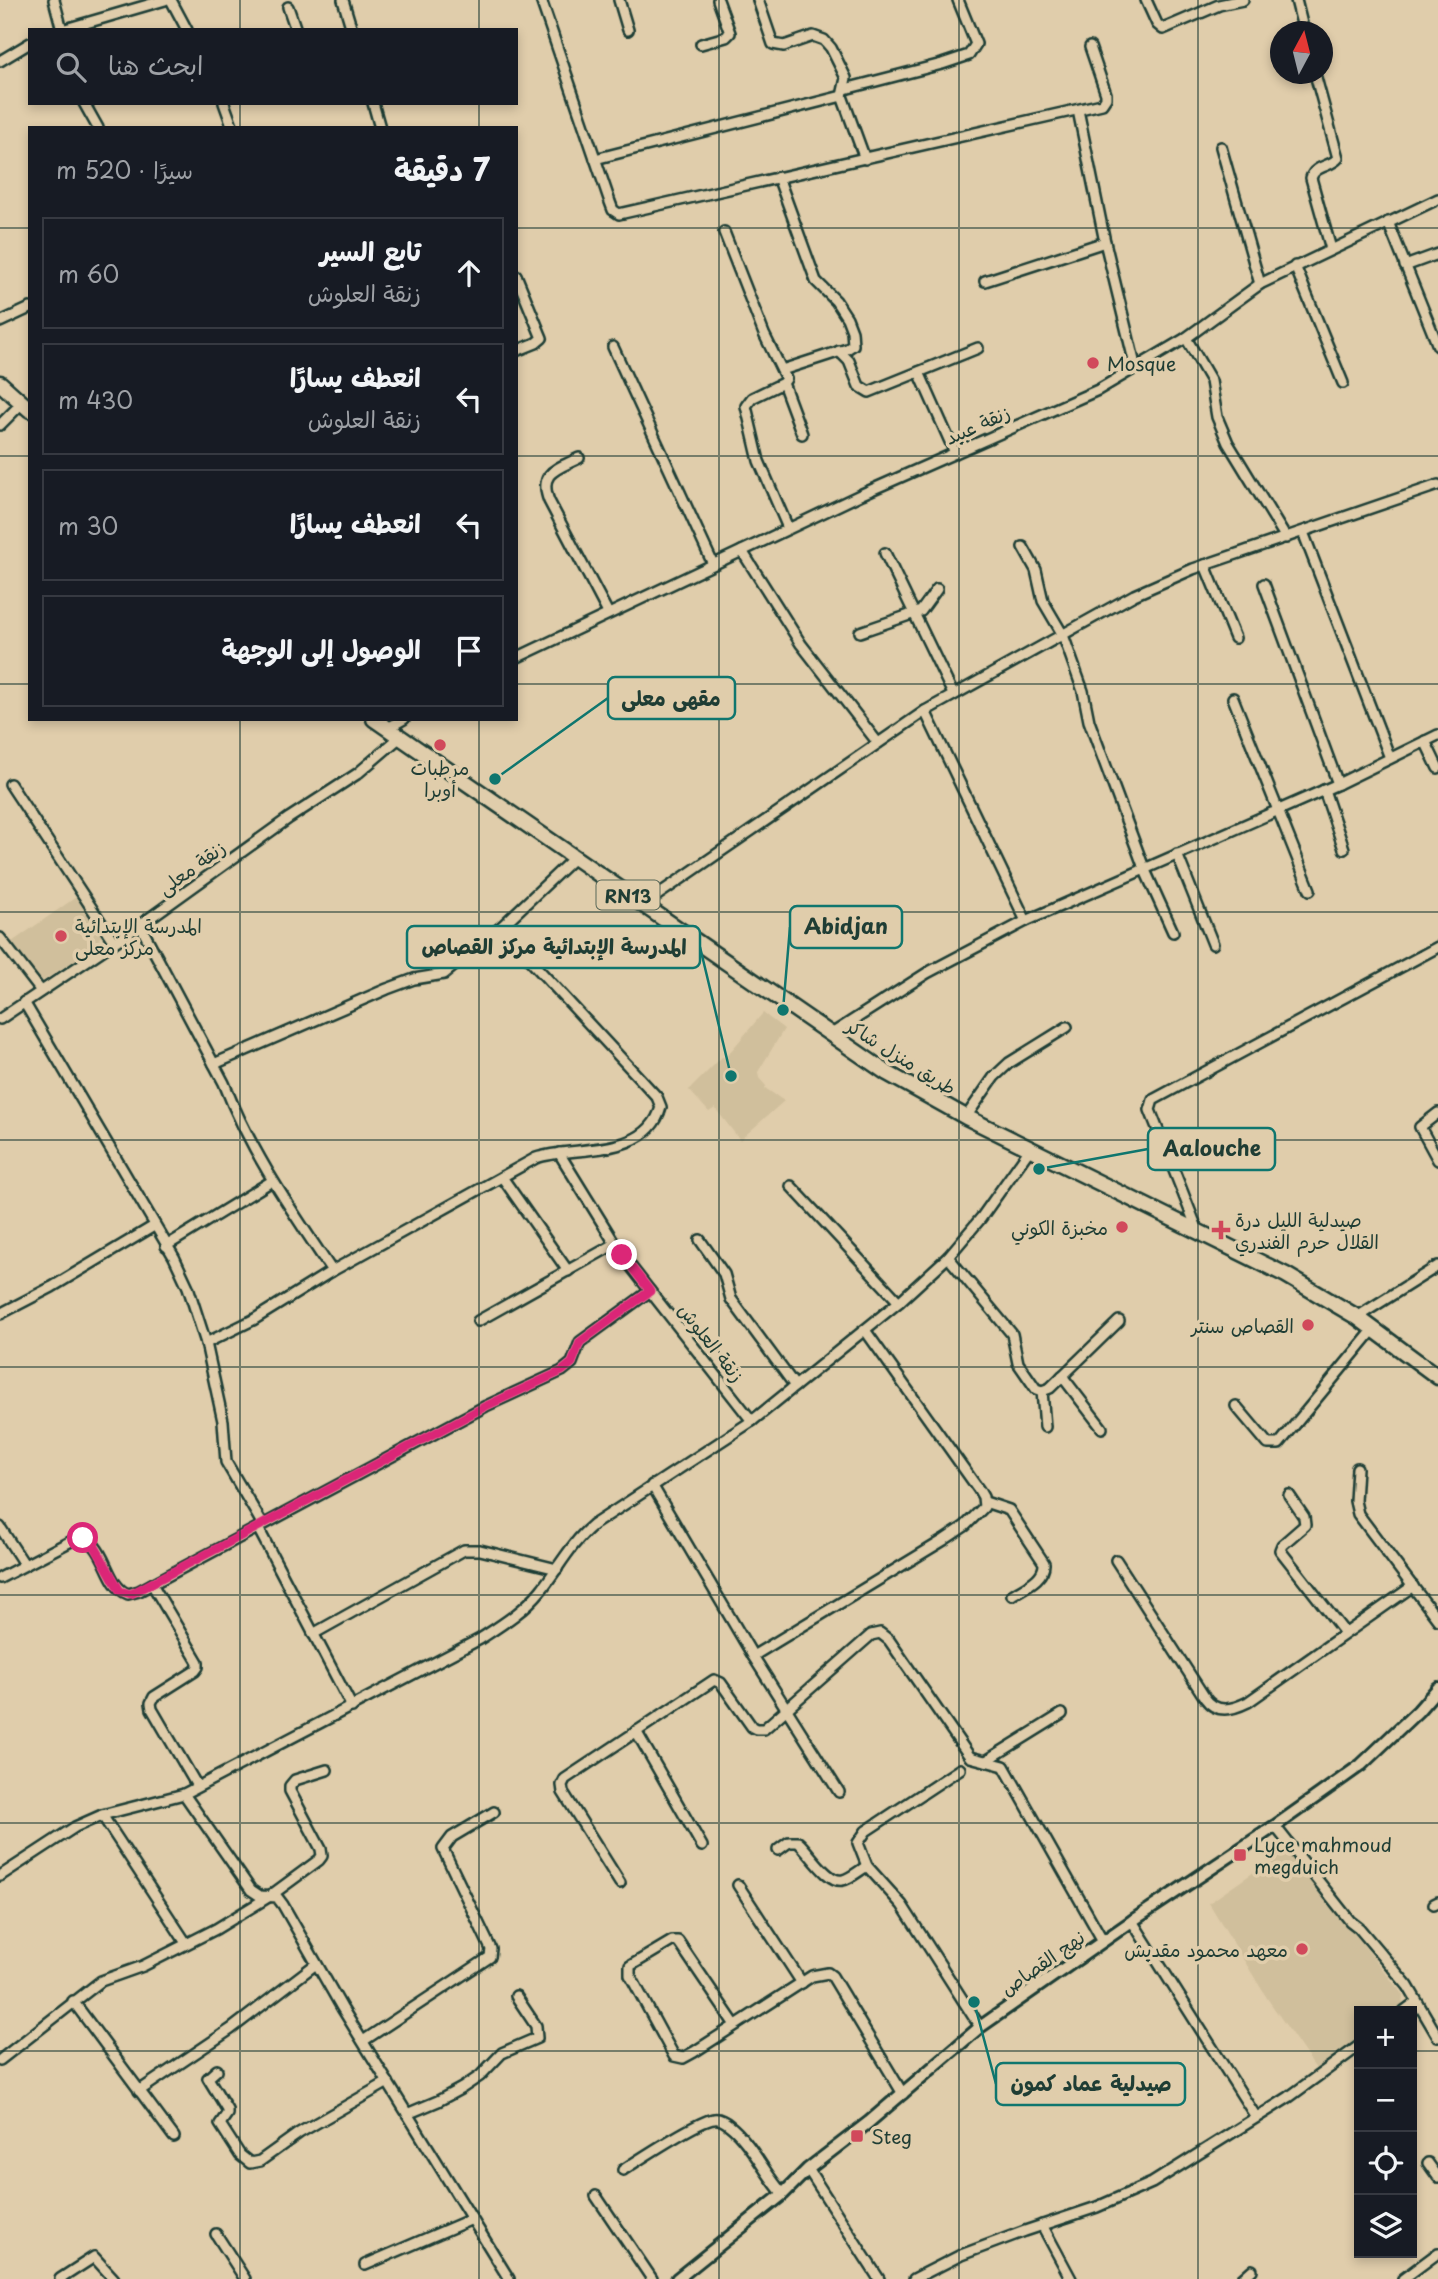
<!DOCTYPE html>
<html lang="ar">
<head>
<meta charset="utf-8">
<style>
	body { margin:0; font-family:"Playpen Sans","Playpen Sans Arabic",sans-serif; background:#242831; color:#f1f3f6; direction:rtl }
	.controls { position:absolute; right:21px; bottom:21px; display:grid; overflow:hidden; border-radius:0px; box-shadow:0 4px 10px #0003 }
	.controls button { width:63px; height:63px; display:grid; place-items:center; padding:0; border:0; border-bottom:2px solid #363941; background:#171b24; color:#f1f3f6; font:35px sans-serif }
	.compass { position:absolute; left:1270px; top:21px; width:63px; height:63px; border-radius:50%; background:#171b24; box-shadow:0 4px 10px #0003; rotate:7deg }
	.stop { position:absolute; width:21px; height:21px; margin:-16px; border:5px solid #db2777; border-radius:50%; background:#fff }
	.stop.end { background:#db2777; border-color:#fff; box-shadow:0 2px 7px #0008 }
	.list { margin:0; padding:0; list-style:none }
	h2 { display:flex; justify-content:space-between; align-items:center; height:91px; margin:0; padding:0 28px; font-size:30px }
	h2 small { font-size:23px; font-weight:400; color:#9ea1a6 }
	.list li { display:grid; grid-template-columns:46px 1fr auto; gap:21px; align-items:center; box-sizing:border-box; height:112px; margin:0 14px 14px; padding:0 14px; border:2px solid #363941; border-radius:0px }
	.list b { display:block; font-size:26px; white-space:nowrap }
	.list p { margin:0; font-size:23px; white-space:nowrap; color:#9ea1a6 }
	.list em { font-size:23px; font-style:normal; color:#9ea1a6 }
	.icon { flex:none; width:38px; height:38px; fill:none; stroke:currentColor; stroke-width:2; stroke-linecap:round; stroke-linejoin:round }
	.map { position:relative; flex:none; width:1438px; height:2279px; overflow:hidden; direction:ltr }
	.search { position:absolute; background:#171b24; box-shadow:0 4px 10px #0003; left:28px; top:28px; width:490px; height:77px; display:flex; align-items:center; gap:18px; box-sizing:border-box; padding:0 24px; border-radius:0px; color:#9ea1a6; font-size:26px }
	.panel { position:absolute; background:#171b24; box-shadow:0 4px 10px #0003; left:28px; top:126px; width:490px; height:595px; border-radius:0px; direction:rtl }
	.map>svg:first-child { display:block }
	.built { fill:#d0bf9c }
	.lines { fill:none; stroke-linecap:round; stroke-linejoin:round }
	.minor-casing { stroke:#1f3d34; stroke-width:14 }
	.tertiary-casing { stroke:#1f3d34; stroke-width:16 }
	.primary-casing { stroke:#1f3d34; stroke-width:19 }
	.minor { stroke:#e0cdab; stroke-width:9 }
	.tertiary { stroke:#e0cdab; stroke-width:10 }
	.primary { stroke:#e0cdab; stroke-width:14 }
	.route { stroke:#db2777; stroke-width:9 }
	.grid { fill:none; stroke:#1f3d34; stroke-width:2; stroke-opacity:0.55 }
	.poi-dot { fill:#d1495b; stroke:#e0cdab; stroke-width:2.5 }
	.labels { text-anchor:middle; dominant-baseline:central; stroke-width:7; stroke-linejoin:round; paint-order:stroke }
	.shield { fill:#e0cdab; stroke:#596858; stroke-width:2 }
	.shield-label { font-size:18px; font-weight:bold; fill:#1f3d34 }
	.poi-label { font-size:19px; fill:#1f3d34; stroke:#e0cdab; text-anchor:start }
	.street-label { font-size:19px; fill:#1f3d34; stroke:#e0cdab }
	.leader { fill:none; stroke:#0f766e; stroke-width:2.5 }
	.callout-dot { fill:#0f766e; stroke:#e0cdab; stroke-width:2.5 }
	.callout { fill:#e0cdab; stroke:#0f766e; stroke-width:2.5 }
	.callout-label { font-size:21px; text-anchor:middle; font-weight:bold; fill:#1f3d34 }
</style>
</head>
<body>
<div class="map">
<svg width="1438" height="2279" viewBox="0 0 1438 2279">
	<rect width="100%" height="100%" fill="#e0cdab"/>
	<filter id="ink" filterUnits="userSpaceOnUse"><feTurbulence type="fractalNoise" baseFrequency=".0143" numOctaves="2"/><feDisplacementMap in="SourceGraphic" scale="14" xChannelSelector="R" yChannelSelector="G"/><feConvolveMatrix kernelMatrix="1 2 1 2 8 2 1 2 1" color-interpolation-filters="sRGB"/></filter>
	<g filter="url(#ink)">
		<g class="built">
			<polygon points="79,895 105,934 99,938 101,943 44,980 38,980 9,944"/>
			<polygon points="763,1013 784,1029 758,1072 759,1078 766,1086 765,1088 784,1101 740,1140 715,1108 709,1112 689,1090 722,1057 725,1058"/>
			<polygon points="1272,1843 1285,1846 1403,1995 1402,2005 1393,2011 1359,2011 1359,2037 1316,2069 1267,1998 1209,1903 1273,1859 1266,1846"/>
		</g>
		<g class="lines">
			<g class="minor-casing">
				<g id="minor">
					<polyline points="54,0 62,30"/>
					<polyline points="171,0 187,30"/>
					<polyline points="343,0 352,30"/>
					<polyline points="541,0 610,202 613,210 619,214 1102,104 1106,98 1106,94 1090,47"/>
					<polyline points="619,0 628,30"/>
					<polyline points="758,0 773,44 784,46 813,36 824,40 831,48 846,78 842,96 865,159"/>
					<polyline points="1146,0 1157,24 1163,29 1219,5 1243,0"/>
					<polyline points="1296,0 1304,32"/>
					<polyline points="288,7 296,30"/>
					<polyline points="62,30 165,0"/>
					<polyline points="701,44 726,37 730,33 718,0"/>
					<polyline points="0,61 30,43"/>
					<path d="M1315,74L1338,158C1331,167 1315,165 1311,178L1331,249"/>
					<polyline points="845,89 942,64 969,55 976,44 958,0"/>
					<polyline points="84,103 98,128"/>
					<polyline points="224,103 233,128"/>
					<polyline points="373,103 380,128"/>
					<polyline points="1078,110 1105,242 1136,369"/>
					<polyline points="1221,147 1260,284"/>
					<polyline points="595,159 842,96"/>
					<polyline points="778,177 816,281 836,301 847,318 852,331 853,345 847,349 782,370"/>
					<polyline points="1388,222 1438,346"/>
					<polyline points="724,232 764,334 786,379 783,383 752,398 746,406 759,461 788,528"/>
					<polyline points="1295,266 1343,383"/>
					<polyline points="1405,266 1438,254"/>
					<polyline points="516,275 542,338 536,343 516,351"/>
					<polyline points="985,281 1105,242"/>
					<polyline points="0,322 30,308"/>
					<polyline points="1186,338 1211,381 1217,417 1228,443 1286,538"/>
					<polyline points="613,347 713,564"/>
					<polyline points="839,351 849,361 859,386 869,392 978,348"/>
					<polyline points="919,372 955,453"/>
					<polyline points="783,383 802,434"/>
					<polyline points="0,425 22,403"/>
					<path d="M579,458C557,469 538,472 549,501L608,613"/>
					<polyline points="1303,532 1390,758"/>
					<polyline points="1023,547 1036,570 1043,601 1063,635 1083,691 1089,721 1144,868 1173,932"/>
					<polyline points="742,551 801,644 878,743"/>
					<polyline points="885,553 953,694"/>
					<polyline points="1205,565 1235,638"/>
					<polyline points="1264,584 1338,784"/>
					<polyline points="860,632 921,611 937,589"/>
					<polyline points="516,658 862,494 1098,390 1186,338 1260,284 1438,199"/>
					<polyline points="1233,698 1310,890"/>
					<polyline points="925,711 1026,921"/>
					<polyline points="386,729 404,719"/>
					<polyline points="1425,741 1438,768"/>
					<polyline points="10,784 114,942"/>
					<polyline points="1324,790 1344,849"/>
					<polyline points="1177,854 1213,944"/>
					<polyline points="643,905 925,711 1134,595 1193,569 1438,485"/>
					<path d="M140,925L224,1083C250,1151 292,1211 332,1271"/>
					<polyline points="0,938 41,991"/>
					<path d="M24,1002L174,1257L188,1287L206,1343L253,1320L332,1271L536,1158C574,1145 647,1159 661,1107L657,1097L500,928"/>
					<polyline points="0,1019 140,925 289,818 357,774 399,738"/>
					<polyline points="830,1035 927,973 1026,921 1338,784 1438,735"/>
					<polyline points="214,1064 387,989 414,979 444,974 500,928 575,857"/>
					<polyline points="1438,1113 1420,1127 1438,1160"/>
					<polyline points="966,1117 994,1077 1009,1063 1067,1027"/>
					<polyline points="559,1153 622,1255 650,1291"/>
					<polyline points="502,1177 568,1271"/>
					<polyline points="791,1186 899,1302"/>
					<polyline points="1198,1231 1150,1110 1153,1100 1438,947"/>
					<polyline points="700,1240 724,1274 731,1299 795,1386"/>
					<polyline points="166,1246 272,1181"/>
					<polyline points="948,1257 1012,1334 1018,1363 1036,1389 1042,1391 1045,1427"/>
					<polyline points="0,1314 52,1287 154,1226"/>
					<polyline points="1357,1317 1438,1266"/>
					<polyline points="478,1321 615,1244"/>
					<polyline points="206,1343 223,1421 226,1462 263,1525"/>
					<polyline points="1062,1376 1102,1428"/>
					<polyline points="1042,1391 1050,1388 1119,1321"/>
					<polyline points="1236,1406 1268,1444 1279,1444 1374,1329"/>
					<polyline points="1357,1468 1355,1501 1358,1514 1438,1620"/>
					<polyline points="652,1485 753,1656 839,1792"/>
					<polyline points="1289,1495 1304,1517 1305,1525 1282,1545 1280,1550 1345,1633"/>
					<path d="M985,1502L1009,1510L1044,1563C1045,1579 1024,1587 1012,1595"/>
					<polyline points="0,1527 24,1564"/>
					<polyline points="258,1528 352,1707"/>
					<path d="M1116,1560L1205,1698C1216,1714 1232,1710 1248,1702L1413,1586"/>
					<path d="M0,1578L75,1539C107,1535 103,1585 128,1594L139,1591L486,1406L562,1371L572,1363L580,1342L650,1291L752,1421L899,1302L948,1257L981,1218L1030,1149"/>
					<polyline points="152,1584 198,1662 198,1667 195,1671 154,1697 151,1703 152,1709 197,1786"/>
					<polyline points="313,1634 464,1550 480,1550 557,1569"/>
					<polyline points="753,1656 944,1540 965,1526 984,1507 983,1497 979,1490 865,1330"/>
					<polyline points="636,1731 702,1846"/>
					<polyline points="986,1761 1062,1714"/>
					<polyline points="960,1769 866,1831 858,1843 867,1866 902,1905 980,2027"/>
					<polyline points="184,1794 251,1890 260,1896 277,1897 283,1905 342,2008 509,2279"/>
					<polyline points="102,1815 186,1943"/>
					<polyline points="1275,1826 1350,1921 1359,1928 1408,1986 1438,2037"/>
					<path d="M778,1850L789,1842H798C809,1851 828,1884 843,1880C851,1878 860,1870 867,1866"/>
					<path d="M0,1876L75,1827L102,1815L184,1794L480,1639C503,1624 524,1611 541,1590C558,1569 571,1543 593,1525L752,1421"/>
					<polyline points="620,1883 563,1792 562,1785 565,1779 714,1680 721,1683 752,1727 756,1729 764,1729 871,1635 880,1633 889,1640 970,1757 1004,1766 1103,1941"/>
					<polyline points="738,1885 802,1983"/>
					<polyline points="1434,1904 1438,1902"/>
					<polyline points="1132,1921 1256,2117"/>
					<polyline points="73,2001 174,2137"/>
					<polyline points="1404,2011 1416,2002"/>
					<polyline points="735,2025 678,1941 672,1941 630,1966 630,1975 674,2056 683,2058 694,2052 812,1976 828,1973 832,1976 903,2094"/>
					<polyline points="363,2041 490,1957 491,1949 443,1849 452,1837 494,1812"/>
					<polyline points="0,2060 101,1981 143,1966 216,1929 270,1896 319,1860 322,1856 321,1849 290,1791 290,1786 295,1780 327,1770"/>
					<polyline points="217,2070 208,2078 227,2109 227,2114 220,2124 240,2155 250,2163 260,2161 299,2133 388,2082"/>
					<polyline points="139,2091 231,2029 316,1964"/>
					<polyline points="407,2114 438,2101 462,2088 480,2076 502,2053 537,2038 536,2026 516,1996"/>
					<polyline points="1428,2163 1438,2177"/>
					<polyline points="808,2169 879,2279"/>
					<path d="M623,2170C640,2159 699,2120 714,2119C719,2118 726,2122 729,2125C750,2141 765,2174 783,2194"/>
					<polyline points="596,2196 652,2279"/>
					<polyline points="1042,2225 1071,2279"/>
					<polyline points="216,2234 245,2279"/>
					<polyline points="365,2265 472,2219"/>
					<polyline points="60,2279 94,2257 114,2279"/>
					<polyline points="914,2279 961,2255 1025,2231 1097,2207 1152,2183 1289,2097 1359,2046"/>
					<polyline points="1242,2279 1252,2270"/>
					<polyline points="1403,2279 1438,2253"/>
				</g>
			</g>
			<g class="tertiary-casing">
				<polyline id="tertiary" points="677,2279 783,2194 808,2169 869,2122 980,2027 1132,1921 1275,1826 1361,1765 1418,1711 1438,1688"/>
			</g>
			<g class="primary-casing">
				<g id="primary">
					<polyline points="0,383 30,410"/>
					<polyline points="374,719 887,1073 966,1117 1286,1275 1357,1317 1438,1377"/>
				</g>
			</g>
			<use href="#minor" class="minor"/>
			<use href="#tertiary" class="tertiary"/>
			<use href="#primary" class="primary"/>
		</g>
	</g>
	<g class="lines" filter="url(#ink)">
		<polyline class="route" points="83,1538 94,1545 120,1591 131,1594 486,1406 562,1371 572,1363 580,1342 650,1291 622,1255"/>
	</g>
	<path class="grid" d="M240,0V30M479,0V30M719,0V2279M959,0V2279M1198,0V2279M240,103V128M479,103V128M0,228H30M516,228H1438M0,456H30M516,456H1438M0,684H30M516,684H1438M240,719V2279M479,719V2279M0,912H1438M0,1140H1438M0,1367H1438M0,1595H1438M0,1823H1438M0,2051H1359M1412,2051H1438"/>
	<g class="poi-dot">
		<circle cx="1093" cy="363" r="7"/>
		<circle cx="440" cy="745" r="7"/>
		<circle cx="61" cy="936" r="7"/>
		<circle cx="1122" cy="1227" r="7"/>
		<path d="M1217.5 1219.5h7v7h7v7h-7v7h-7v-7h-7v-7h7z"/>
		<circle cx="1308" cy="1325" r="7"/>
		<rect x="1233" y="1848" width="14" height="14" rx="3.5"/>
		<circle cx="1302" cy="1949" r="7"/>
		<rect x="850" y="2129" width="14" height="14" rx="3.5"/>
	</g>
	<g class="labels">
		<rect class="shield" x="596.5" y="880.5" width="63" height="29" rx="5"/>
		<g class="shield-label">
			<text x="628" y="895">RN13</text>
		</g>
		<g class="poi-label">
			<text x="1107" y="363">Mosque</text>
			<text x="440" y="767" text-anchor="middle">مرطبات<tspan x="440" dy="22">أوبرا</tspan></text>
			<text x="75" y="925">المدرسة الإبتدائية<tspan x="75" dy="22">مركز معلى</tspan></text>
			<text x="1235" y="1219">صيدلية الليل درة<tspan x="1235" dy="22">القلال حرم الفندري</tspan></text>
			<text x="1108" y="1227" text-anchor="end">مخبزة الكوني</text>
			<text x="1294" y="1325" text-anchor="end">القصاص سنتر</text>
			<text x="1254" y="1844">Lyce mahmoud<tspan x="1254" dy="22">megduich</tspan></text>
			<text x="1288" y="1949" text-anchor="end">معهد محمود مقديش</text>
			<text x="871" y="2136">Steg</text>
		</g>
		<g class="street-label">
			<text transform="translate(977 424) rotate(-24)">زنقة عبيد</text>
			<text transform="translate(191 867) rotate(-36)">زنقة معلى</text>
			<text transform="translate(902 1056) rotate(32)">طريق منزل شاكر</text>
			<text transform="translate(712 1342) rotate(52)">زنقة العلوش</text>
			<text transform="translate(1042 1962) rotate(-35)">نهج القصاص</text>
		</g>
	</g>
	<path class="leader" d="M495 779L608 698M783 1010L790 927M731 1076L700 947M1039 1169L1148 1149M974 2002L996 2084"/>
	<g class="callout-dot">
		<circle cx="495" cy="779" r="7"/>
		<circle cx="783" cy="1010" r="7"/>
		<circle cx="731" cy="1076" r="7"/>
		<circle cx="1039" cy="1169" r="7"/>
		<circle cx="974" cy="2002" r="7"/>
	</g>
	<g class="callout">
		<rect x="608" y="677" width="127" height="42" rx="7"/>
		<rect x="790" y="906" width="112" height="42" rx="7"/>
		<rect x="407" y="926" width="293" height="42" rx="7"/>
		<rect x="1148" y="1128" width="127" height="42" rx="7"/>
		<rect x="996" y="2063" width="189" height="42" rx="7"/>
	</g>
	<g class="callout-label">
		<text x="671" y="706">مقهى معلى</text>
		<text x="846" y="934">Abidjan</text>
		<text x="554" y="954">المدرسة الإبتدائية مركز القصاص</text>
		<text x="1212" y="1156">Aalouche</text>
		<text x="1091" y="2091">صيدلية عماد كمون</text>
	</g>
</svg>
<div class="controls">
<button>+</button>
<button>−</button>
<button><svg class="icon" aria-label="locate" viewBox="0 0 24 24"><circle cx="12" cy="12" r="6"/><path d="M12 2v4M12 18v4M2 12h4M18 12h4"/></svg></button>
<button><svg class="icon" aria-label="layers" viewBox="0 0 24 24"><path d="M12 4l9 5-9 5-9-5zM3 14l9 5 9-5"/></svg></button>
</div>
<svg class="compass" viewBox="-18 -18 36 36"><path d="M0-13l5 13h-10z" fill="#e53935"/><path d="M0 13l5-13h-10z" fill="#9ea1a6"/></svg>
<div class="stop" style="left:83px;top:1538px"></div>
<div class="stop end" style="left:622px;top:1255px"></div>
<div class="search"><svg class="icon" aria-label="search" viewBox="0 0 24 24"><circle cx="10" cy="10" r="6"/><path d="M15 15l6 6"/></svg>ابحث هنا</div>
<section class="panel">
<h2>7 دقيقة<small>سيرًا · 520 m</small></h2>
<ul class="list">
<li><svg class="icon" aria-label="ahead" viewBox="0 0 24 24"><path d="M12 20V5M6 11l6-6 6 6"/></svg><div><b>تابع السير</b><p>زنقة العلوش</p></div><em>60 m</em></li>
<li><svg class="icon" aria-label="left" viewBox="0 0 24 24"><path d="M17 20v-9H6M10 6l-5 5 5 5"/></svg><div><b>انعطف يسارًا</b><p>زنقة العلوش</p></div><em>430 m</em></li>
<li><svg class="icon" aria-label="left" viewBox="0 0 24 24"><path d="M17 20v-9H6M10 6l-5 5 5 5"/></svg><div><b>انعطف يسارًا</b></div><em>30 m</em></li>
<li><svg class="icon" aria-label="arrive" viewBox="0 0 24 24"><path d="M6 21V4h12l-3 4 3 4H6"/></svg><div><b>الوصول إلى الوجهة</b></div></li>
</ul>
</section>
</div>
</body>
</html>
